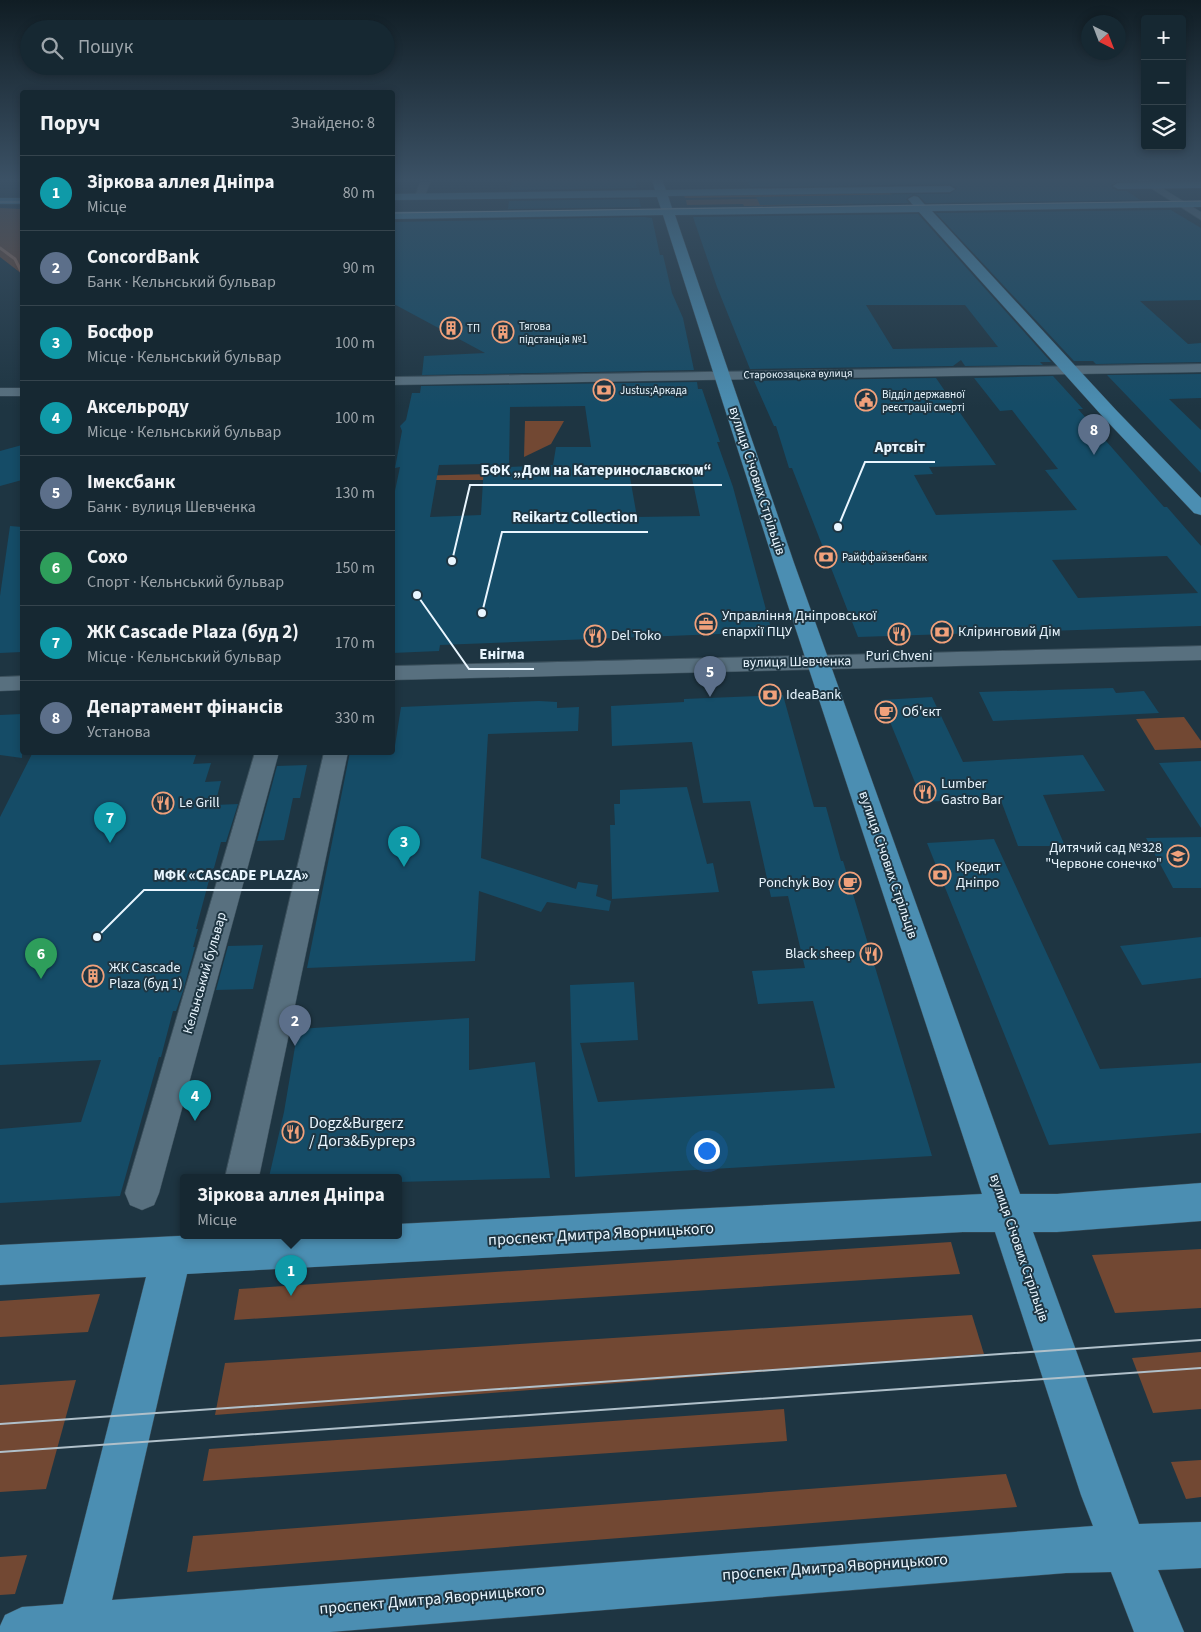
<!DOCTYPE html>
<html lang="uk">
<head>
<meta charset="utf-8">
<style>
	body { margin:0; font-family:"Source Sans 3",sans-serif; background:#23343e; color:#f1f3f6 }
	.controls { position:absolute; right:15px; top:15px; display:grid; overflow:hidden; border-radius:5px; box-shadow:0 2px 8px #0003 }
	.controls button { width:45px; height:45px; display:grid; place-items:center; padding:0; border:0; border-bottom:1px solid #35444d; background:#162832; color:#f1f3f6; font:25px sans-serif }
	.compass { position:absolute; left:1081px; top:15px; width:45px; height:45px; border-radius:50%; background:#162832; box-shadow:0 2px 8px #0003; rotate:138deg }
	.you { position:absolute; left:706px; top:1150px; width:18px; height:18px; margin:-12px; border:4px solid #fff; border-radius:50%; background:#1a73e8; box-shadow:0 0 0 8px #1a73e833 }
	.badge { display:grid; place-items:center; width:32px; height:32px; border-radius:50%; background:#db2777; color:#fff; font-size:16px; font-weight:700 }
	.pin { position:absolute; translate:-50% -41px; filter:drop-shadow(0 1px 2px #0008) }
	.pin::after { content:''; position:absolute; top:26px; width:18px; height:15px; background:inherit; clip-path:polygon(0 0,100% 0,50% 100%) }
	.popup { position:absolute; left:180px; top:1174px; width:222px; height:65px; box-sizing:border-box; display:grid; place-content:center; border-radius:5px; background:#162832; filter:drop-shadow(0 1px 4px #0005); font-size:16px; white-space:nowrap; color:#9ea6ac }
	.popup b { font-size:19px; color:#f1f3f6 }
	.popup::after { content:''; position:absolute; left:50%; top:100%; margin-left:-10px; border:10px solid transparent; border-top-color:#162832 }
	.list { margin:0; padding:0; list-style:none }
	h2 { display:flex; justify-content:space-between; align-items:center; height:65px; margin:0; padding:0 20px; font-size:21px }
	h2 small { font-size:16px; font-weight:400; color:#9ea6ac }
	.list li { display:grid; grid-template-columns:32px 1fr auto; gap:15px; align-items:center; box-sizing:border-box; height:75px; padding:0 20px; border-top:1px solid #35444d }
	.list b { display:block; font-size:19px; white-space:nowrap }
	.list p { margin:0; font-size:16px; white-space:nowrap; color:#9ea6ac }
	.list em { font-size:16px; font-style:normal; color:#9ea6ac }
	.icon { flex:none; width:28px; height:28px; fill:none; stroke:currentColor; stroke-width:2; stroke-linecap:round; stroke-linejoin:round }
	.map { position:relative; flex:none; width:1201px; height:1632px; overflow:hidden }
	.search { position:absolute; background:#162832; box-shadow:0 2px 8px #0003; left:20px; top:20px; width:375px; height:55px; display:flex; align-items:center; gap:12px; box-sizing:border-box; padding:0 18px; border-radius:28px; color:#9ea6ac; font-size:19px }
	.panel { position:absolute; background:#162832; box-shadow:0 2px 8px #0003; left:20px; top:90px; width:375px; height:665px; border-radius:5px }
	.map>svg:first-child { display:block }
	.green { fill:#724833 }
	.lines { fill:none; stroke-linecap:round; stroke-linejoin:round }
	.stream { stroke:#a06f58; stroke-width:3 }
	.building { fill:#154c67; fill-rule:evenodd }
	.minor-casing { stroke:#3c505c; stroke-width:1 }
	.major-casing { stroke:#3c505c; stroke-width:1 }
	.minor { fill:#58707f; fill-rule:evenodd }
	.major { fill:#4b8eb2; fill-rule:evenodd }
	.tram-far1 { stroke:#b0c0ca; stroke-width:1 }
	.tram { stroke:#b0c0ca; stroke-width:2 }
	.labels { text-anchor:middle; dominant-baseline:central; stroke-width:4; stroke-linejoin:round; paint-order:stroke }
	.far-poi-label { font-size:11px; fill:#e9f6ff; stroke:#1e3542; text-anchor:start }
	.far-street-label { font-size:11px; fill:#e9f6ff; stroke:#1e3542 }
	.street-label { font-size:14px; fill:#e9f6ff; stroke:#1e3542 }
	.poi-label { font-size:14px; fill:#e9f6ff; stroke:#1e3542; text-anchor:start }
	.near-poi-label { font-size:16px; fill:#e9f6ff; stroke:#1e3542; text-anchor:start }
	.near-street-label { font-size:16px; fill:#e9f6ff; stroke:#1e3542 }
	.leader { fill:none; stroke:#e9f6ff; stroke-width:2 }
	.callout-dot { fill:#e9f6ff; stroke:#1e3542; stroke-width:2 }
	.callout-label { font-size:15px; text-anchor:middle; font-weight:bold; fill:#e9f6ff; stroke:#1e3542; stroke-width:4; stroke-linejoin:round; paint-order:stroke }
</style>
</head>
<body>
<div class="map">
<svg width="1201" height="1632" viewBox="0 0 1201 1632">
	<rect width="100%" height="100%" fill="#1e3542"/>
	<g class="green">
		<polygon points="889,192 892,195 685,198 683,194"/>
		<polygon points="893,197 852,203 853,204 744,206 743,204 687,205 686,200"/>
		<polygon points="0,208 22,209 22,274 0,257"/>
		<polygon points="525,421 564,421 551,444 524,457"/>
		<polygon points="489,474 492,480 420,480 411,476"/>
		<polygon points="1184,717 1201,741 1201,748 1155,750 1136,719"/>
		<polygon points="951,1242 960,1274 234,1320 239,1289"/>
		<polygon points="1201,1249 1201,1308 1115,1313 1092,1255"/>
		<polygon points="100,1294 88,1332 0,1337 0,1301"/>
		<polygon points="972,1315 984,1354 215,1415 225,1363"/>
		<polygon points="1201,1352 1201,1409 1153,1413 1132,1358"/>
		<polygon points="76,1380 46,1489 0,1492 0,1385"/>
		<polygon points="784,1409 787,1441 203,1481 209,1449"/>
		<polygon points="1201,1460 1201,1497 1186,1499 1171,1462"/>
		<polygon points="1006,1474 1017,1507 187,1572 193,1536"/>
		<polygon points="27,1555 15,1594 0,1595 0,1557"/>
	</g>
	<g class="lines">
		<polyline class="stream" points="0,248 15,259 22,273"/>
	</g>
	<g class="building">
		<polygon points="635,180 637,188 510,190 511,181"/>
		<polygon points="747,180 1110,180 1115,183 1111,185 1112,188 1118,191 1127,191 1140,200 926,203 919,196 915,194 950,194 957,188 950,184 751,187"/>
		<polygon points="913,194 906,199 909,203 760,205 756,197"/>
		<polygon points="639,199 641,207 508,209 509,201"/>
		<polygon points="1171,210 1201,228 1201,300 1140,301 1188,344 1201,343 1201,362 1096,364 1093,361 1074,361 936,213"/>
		<path d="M918,214L1051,362H1040L1043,365L965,366L961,360L953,366L750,369L717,287L693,217ZM866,305H965L998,347L893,349Z"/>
		<polygon points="644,217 652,218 660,255 663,255 672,293 683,318 694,370 422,375 424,356 485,353 392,303 392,222"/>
		<polygon points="1201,374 1201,398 1169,399 1201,430 1201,473 1107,375"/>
		<path d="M1053,376L1083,409H1078L1164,507H1167L1201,546V626L858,637L792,468H789L776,426H774L754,381L936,378L996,465L929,467L933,474L914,475L936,515L1077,510L1045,470L1058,469L1012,410L1000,411L974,378ZM1167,556L1198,593L1078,598L1052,560Z"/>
		<path d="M697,382L698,389H702L720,442H717L733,487L772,632L440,645L439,651L392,653V505L400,467L395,468L402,431L400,426L406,420L412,393H420L421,386ZM585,406L591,447H556L553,465L509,467L510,407ZM484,464L481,515L430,517L439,465ZM689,464L700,516L637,517L628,466Z"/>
		<polygon points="22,445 22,480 0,486 0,451"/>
		<polygon points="10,526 22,527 22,652 0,653 0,596"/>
		<polygon points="1113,688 1116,693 1144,691 1159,713 993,721 979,692"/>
		<polygon points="783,695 814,807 826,807 841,861 843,861 932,1156 575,1177 570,985 634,982 638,1040 580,1043 598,1102 835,1088 813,1001 758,1004 752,971 805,968 788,896 771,897 750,801 703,803 692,742 612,746 611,706 684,702 684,699"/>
		<polygon points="932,697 963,762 1083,755 1105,791 1043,795 1065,846 1018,846 1000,798 923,802 881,700"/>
		<polygon points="539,701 557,702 557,708 579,707 578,731 488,734 481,858 576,889 578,882 598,885 596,896 611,901 609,911 547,902 541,912 479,891 475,961 307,968 350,752 394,752 401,707"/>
		<polygon points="22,714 22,758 0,755 0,715"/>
		<polygon points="33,752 197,752 193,764 211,763 205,782 221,781 215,805 238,804 226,842 221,842 214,868 212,869 196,929 198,929 193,947 195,947 183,991 176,1011 173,1011 161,1057 159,1057 120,1196 0,1203 0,1129 81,1122 101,1060 0,1065 0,817"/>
		<polygon points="1201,761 1201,828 1159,763"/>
		<polygon points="307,765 300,798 293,798 284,840 257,841 277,766"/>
		<polygon points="687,787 707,864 713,863 719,892 612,899 610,825 615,825 614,804 620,804 620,790"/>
		<polygon points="1201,837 1201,888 1173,888 1146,838"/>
		<polygon points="994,839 1100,1069 1201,1063 1201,1133 1049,1145 927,843"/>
		<polygon points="1201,937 1201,978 1142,985 1120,946"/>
		<polygon points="263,945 253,989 216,990 228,946"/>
		<polygon points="469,1018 469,1070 535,1062 550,1178 398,1182 398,1177 269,1177 284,1112 298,1029"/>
	</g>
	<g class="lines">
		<g class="minor-casing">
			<g id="minor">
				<polygon points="421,180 431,180 425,196 420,199 415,196"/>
				<polygon points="1138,180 1149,180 1201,212 1201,220"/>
				<polygon points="1201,364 1201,372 392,385 392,377"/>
				<rect x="0" y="388" width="22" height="8"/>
				<polygon points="1201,646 1201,660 392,680 392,666"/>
				<polygon points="22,676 22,690 0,691 0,677"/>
				<polygon points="255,752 279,752 159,1193 154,1205 142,1210 130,1205 125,1193"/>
				<polygon points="324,752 348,752 259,1177 225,1177"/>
			</g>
		</g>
		<g class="major-casing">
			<g id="major">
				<path d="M652,180H662L666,190L950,186L955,189L950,192L668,196L672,208L913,205L908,199L914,196L918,197L925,205L1201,201V207L932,211L1116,410L1201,498V515L1194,513L1104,418L919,212L675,215L794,563L1020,1194H1057L1201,1183V1221L1057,1232H1033L1139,1524L1201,1522V1568L1158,1570L1184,1632H1134L1111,1572L1066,1573L330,1632H0V1626L5,1615L22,1607L63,1604L146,1277L0,1285V1245L198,1235H398V1224L982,1194L774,563L663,215L392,219V212L661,209L657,197L392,200V194L655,190ZM963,1232H995L1081,1495L1093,1526L112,1600L187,1274Z"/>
				<polygon points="1201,182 1201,188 1118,189 1113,186 1118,183"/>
				<rect x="0" y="198" width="22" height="6"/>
			</g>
		</g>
		<use href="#minor" class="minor"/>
		<use href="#major" class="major"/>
		<g class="tram-far1">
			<polyline points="0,202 22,202"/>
			<polyline points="392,213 1201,201"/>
		</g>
		<g class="tram">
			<polyline points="0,1424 1201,1340"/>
			<polyline points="0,1452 1201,1368"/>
		</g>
	</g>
	<linearGradient id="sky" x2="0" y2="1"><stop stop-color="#101d24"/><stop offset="0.44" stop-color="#3b5165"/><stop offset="1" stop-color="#3b5165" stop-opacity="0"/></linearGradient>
	<rect width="1201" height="408" fill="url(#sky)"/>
	<defs>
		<g id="building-ring" transform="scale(1.125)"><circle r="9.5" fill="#1e3542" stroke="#f1a17b" stroke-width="1.5"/><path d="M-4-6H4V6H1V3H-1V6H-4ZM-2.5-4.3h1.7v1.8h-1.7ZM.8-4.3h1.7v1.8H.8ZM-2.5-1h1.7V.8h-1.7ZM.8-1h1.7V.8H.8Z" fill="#f1a17b"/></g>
		<g id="bank-ring" transform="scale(1.125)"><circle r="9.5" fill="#1e3542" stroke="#f1a17b" stroke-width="1.5"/><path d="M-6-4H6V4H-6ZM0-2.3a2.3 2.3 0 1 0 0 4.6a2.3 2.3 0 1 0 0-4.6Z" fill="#f1a17b"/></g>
		<g id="civic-ring" transform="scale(1.125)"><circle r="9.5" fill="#1e3542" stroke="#f1a17b" stroke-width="1.5"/><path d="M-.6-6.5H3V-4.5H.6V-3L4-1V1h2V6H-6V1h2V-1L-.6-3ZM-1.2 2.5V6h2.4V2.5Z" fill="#f1a17b"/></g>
		<g id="office-ring" transform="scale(1.125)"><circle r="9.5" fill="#1e3542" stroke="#f1a17b" stroke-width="1.5"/><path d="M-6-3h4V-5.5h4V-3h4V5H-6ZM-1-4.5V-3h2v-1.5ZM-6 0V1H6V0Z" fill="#f1a17b"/></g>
		<g id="restaurant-ring" transform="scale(1.125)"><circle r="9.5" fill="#1e3542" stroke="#f1a17b" stroke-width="1.5"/><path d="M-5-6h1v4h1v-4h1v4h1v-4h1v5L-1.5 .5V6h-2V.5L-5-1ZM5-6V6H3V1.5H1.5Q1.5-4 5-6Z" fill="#f1a17b"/></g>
		<g id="cafe-ring" transform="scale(1.125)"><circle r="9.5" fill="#1e3542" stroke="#f1a17b" stroke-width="1.5"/><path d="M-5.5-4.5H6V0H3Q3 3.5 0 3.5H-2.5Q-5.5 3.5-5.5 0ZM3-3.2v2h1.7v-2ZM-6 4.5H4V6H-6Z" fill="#f1a17b"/></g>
		<g id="school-ring" transform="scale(1.125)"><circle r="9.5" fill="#1e3542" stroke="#f1a17b" stroke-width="1.5"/><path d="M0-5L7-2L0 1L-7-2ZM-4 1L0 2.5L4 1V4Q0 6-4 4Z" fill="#f1a17b"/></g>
	</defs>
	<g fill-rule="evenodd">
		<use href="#building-ring" x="451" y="328"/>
		<use href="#building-ring" x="503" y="332"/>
		<use href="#bank-ring" x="604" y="390"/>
		<use href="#civic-ring" x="866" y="400"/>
		<use href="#bank-ring" x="826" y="557"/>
		<use href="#office-ring" x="706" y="624"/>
		<use href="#bank-ring" x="942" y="632"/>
		<use href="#restaurant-ring" x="899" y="634"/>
		<use href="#restaurant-ring" x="595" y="636"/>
		<use href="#bank-ring" x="770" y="695"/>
		<use href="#cafe-ring" x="886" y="712"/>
		<use href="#restaurant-ring" x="925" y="792"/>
		<use href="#restaurant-ring" x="163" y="803"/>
		<use href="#school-ring" x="1178" y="856"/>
		<use href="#bank-ring" x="940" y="875"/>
		<use href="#cafe-ring" x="850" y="883"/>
		<use href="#restaurant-ring" x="871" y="954"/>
		<use href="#building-ring" x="93" y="976"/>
		<use href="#restaurant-ring" x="293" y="1132"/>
	</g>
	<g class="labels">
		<g class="far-poi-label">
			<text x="519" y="326">Тягова<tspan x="519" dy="13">підстанція №1</tspan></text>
			<text x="467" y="328">ТП</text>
			<text x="620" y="390">Justus;Аркада</text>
			<text x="882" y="394">Відділ державної<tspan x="882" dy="13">реєстрації смерті</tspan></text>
			<text x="842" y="557">Райффайзенбанк</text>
		</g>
		<g class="far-street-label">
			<text transform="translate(798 374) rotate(-1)">Старокозацька вулиця</text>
		</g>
		<g class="street-label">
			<text transform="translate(757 481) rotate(72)">вулиця Січових Стрільців</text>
			<text transform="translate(797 662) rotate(-1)">вулиця Шевченка</text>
			<text transform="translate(888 865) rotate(71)">вулиця Січових Стрільців</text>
			<text transform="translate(205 973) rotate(-74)">Кельнський бульвар</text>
			<text transform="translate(1019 1248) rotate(71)">вулиця Січових Стрільців</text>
		</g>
		<g class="poi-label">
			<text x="722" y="616">Управління Дніпровської<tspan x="722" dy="16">єпархії ПЦУ</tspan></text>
			<text x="958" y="632">Кліринговий Дім</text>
			<text x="611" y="636">Del Toko</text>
			<text x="899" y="656" text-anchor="middle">Puri Chveni</text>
			<text x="786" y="695">IdeaBank</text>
			<text x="902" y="712">Об'єкт</text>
			<text x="941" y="784">Lumber<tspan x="941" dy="16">Gastro Bar</tspan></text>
			<text x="179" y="803">Le Grill</text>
			<text x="1162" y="848" text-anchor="end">Дитячий сад №328<tspan x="1162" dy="16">"Червоне сонечко"</tspan></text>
			<text x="956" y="867">Кредит<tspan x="956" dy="16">Дніпро</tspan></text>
			<text x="834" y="883" text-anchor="end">Ponchyk Boy</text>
			<text x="855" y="954" text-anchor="end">Black sheep</text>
			<text x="109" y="968">ЖК Cascade<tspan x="109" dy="16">Plaza (буд 1)</tspan></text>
		</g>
		<g class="near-poi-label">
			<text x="309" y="1123">Dogz&amp;Burgerz<tspan x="309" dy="18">/ Догз&amp;Бургерз</tspan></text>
		</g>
		<g class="near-street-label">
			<text transform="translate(601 1234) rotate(-3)">проспект Дмитра Яворницького</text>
			<text transform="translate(835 1567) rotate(-4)">проспект Дмитра Яворницького</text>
			<text transform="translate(432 1599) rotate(-5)">проспект Дмитра Яворницького</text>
		</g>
	</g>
	<path class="leader" d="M838 527L865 462H935M452 561L470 485H722M482 613L502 532H648M417 595L469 669H534M97 937L144 890H319"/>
	<g class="callout-dot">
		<circle cx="838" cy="527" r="5"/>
		<circle cx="452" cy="561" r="5"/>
		<circle cx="482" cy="613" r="5"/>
		<circle cx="417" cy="595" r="5"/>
		<circle cx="97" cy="937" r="5"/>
	</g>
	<g class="callout-label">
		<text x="900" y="452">Артсвіт</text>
		<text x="596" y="475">БФК „Дом на Катеринославском“</text>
		<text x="575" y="522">Reikartz Collection</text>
		<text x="502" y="659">Енігма</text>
		<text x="231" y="880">МФК «CASCADE PLAZA»</text>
	</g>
</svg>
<div class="controls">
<button>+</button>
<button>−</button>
<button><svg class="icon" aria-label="layers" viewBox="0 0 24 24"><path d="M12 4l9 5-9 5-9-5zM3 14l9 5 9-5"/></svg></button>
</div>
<svg class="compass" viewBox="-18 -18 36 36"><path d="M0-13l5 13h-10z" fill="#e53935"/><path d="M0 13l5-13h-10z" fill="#9ea6ac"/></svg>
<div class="you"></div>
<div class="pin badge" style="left:291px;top:1296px;background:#0f9aa8">1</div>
<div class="popup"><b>Зіркова аллея Дніпра</b>Місце</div>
<div class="pin badge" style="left:295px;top:1046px;background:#5c6f8a">2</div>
<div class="pin badge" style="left:404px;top:867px;background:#0f9aa8">3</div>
<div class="pin badge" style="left:195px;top:1121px;background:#0f9aa8">4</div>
<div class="pin badge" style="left:710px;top:697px;background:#5c6f8a">5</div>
<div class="pin badge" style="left:41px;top:979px;background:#2e9e5b">6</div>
<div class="pin badge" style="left:110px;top:843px;background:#0f9aa8">7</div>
<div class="pin badge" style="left:1094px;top:455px;background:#5c6f8a">8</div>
<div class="search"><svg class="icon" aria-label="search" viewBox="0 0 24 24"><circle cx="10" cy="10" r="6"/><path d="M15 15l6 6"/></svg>Пошук</div>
<section class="panel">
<h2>Поруч<small>Знайдено: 8</small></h2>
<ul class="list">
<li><span class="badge" style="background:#0f9aa8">1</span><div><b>Зіркова аллея Дніпра</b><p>Місце</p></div><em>80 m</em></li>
<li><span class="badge" style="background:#5c6f8a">2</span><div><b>ConcordBank</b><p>Банк · Кельнський бульвар</p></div><em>90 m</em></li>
<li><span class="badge" style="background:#0f9aa8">3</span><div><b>Босфор</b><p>Місце · Кельнський бульвар</p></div><em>100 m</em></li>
<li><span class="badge" style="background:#0f9aa8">4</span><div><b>Аксельроду</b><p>Місце · Кельнський бульвар</p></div><em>100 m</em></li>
<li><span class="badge" style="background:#5c6f8a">5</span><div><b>Імексбанк</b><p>Банк · вулиця Шевченка</p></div><em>130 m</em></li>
<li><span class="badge" style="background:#2e9e5b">6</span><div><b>Сохо</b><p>Спорт · Кельнський бульвар</p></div><em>150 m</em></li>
<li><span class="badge" style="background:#0f9aa8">7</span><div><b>ЖК Cascade Plaza (буд 2)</b><p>Місце · Кельнський бульвар</p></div><em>170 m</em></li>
<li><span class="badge" style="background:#5c6f8a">8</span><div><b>Департамент фінансів</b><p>Установа</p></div><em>330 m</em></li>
</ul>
</section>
</div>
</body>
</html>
